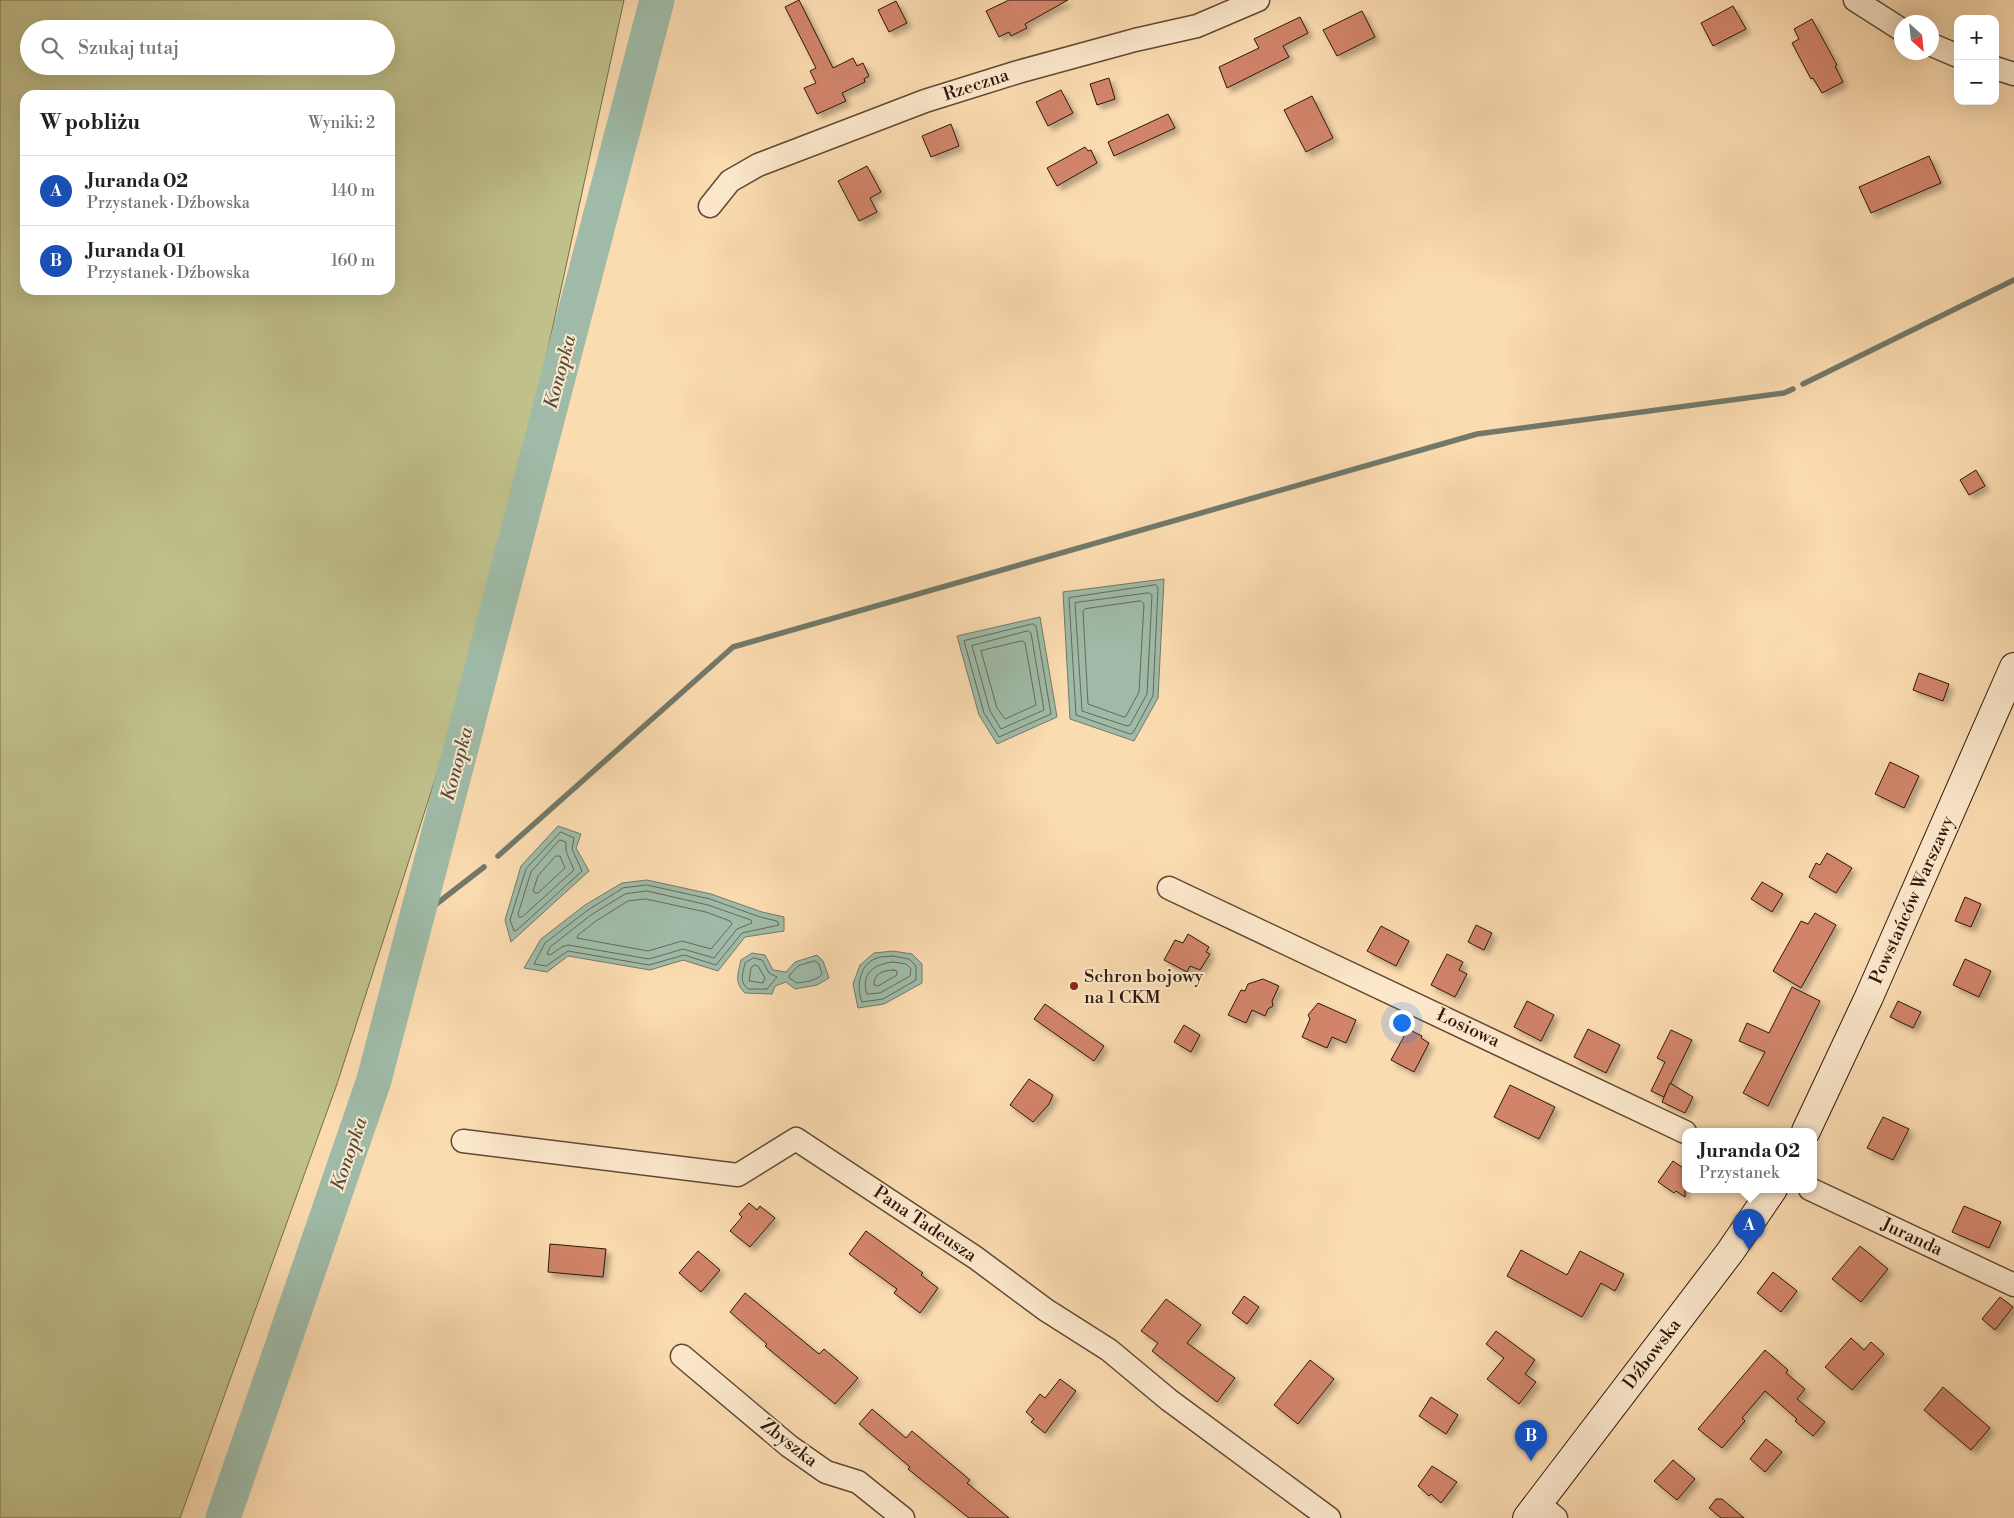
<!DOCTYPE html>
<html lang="pl">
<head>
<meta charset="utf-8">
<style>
	body { margin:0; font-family:"Libre Bodoni",serif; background:#f2f2f2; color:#202124 }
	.controls { position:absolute; right:15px; top:15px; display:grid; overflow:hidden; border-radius:10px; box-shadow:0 5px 20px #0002 }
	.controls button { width:45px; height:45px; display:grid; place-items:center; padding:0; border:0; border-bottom:1px solid #e0e0e0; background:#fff; color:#202124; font:25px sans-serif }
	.compass { position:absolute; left:1894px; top:15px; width:45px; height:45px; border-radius:50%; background:#fff; box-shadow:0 5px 20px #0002; rotate:153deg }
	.you { position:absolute; left:1401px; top:1022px; width:18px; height:18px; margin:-12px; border:4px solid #fff; border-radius:50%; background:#1a73e8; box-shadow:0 0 0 8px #1a73e833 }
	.badge { display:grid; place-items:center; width:32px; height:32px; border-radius:50%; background:#d93025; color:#fff; font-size:16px; font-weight:700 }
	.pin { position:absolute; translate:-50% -41px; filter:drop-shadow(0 1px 2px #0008) }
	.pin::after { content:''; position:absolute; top:26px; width:18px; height:15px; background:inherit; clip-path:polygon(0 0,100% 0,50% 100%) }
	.popup { position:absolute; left:1682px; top:1128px; width:135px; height:65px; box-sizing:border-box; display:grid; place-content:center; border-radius:10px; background:#fff; filter:drop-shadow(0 1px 4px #0005); font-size:16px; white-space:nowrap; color:#757577 }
	.popup b { font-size:19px; color:#202124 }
	.popup::after { content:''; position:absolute; left:50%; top:100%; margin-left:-10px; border:10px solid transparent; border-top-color:#fff }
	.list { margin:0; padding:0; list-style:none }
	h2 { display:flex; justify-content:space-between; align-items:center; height:65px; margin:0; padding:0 20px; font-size:21px }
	h2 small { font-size:16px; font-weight:400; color:#757577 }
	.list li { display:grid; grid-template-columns:32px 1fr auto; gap:15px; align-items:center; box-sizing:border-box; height:70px; padding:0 20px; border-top:1px solid #e0e0e0 }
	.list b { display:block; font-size:19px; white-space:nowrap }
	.list p { margin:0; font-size:16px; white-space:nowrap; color:#757577 }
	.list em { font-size:16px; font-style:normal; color:#757577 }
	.icon { flex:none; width:28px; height:28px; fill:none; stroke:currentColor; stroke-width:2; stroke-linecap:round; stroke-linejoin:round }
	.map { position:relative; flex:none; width:2014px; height:1518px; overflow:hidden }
	.search { position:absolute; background:#fff; box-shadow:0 5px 20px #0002; left:20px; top:20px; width:375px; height:55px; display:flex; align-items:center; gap:12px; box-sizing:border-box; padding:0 18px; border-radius:28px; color:#757577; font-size:19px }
	.panel { position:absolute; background:#fff; box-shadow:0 5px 20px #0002; left:20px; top:90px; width:375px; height:205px; border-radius:15px }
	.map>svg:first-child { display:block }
	.green { fill:#c0c08b; stroke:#776c4a; fill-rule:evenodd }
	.water { fill:#9fbba8; stroke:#727969 }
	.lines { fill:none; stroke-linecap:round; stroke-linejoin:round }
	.shore { stroke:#666959; stroke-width:1 }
	.stream { stroke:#727969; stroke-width:5.5 }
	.river { stroke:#9fbba8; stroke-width:35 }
	.building { fill:#d1846a; stroke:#2e170a; filter:url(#shadow) }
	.street-casing { stroke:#614834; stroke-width:25 }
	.secondary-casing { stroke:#2e170a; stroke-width:30 }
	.street { stroke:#fce8cc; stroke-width:22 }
	.secondary { stroke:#fce8cc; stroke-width:28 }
	.poi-dot { fill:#8f2418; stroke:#fce8cc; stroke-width:2 }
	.labels { text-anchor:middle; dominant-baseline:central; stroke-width:4; stroke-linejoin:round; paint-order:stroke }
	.street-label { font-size:18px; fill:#2e170a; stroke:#fce8cc }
	.poi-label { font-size:18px; fill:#2e170a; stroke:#fce8cc; text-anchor:start }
	.water-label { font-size:19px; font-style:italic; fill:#565041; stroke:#fce8cc }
</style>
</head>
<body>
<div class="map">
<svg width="2014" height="1518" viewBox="0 0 2014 1518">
	<defs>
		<filter id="shadow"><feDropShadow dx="4.5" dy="4.5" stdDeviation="2.5" flood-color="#0004"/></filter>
	</defs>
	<rect width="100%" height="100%" fill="#fbdbb0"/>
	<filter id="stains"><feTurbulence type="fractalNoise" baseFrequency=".004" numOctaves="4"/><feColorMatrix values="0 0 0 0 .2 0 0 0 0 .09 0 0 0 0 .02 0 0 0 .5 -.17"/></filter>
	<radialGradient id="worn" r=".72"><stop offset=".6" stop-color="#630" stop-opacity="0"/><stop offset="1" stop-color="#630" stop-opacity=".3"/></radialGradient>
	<path class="green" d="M0,0H624L544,367L470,671L337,1084L180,1518H0ZM29,29H386V66H29ZM25,95H390V290H25Z"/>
	<g class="water">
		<polygon points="1164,579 1158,698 1134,741 1070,719 1063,592"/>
		<polygon points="1040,617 1057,717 997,744 979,715 957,636"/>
		<polygon points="558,826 581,834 576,848 589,871 511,942 505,920 521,866"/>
		<polygon points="647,880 711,894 762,912 784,917 784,931 745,937 718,971 683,960 650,970 568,956 547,972 524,968 541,939 585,905 622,883"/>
		<polygon points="893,951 912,954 922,964 922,983 884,1004 858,1008 853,984 860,965 874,953"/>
		<path d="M752,953L765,955L773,970L786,972L795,962L817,955L823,961L829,978L817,985L795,989L786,982L775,986L772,994L745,993C734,983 738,974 741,960Z"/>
	</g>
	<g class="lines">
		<g class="shore">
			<polygon points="1156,585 1158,588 1153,696 1133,733 1130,734 1076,715 1069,598"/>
			<polygon points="1149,593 1152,595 1147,694 1130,725 1127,726 1082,711 1075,603"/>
			<polygon points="1141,601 1144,604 1139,692 1126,716 1124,717 1088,704 1083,611 1085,609"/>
			<polygon points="1033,624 1036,626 1051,714 999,737 984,713 964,641"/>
			<polygon points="1028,631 1031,633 1044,710 1001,729 990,711 972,646"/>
			<polygon points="1022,641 1025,643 1036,705 1005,719 997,708 981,651"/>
			<polygon points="561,832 574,838 572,849 582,871 517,930 514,931 510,920 526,869"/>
			<polygon points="560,840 566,842 566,851 574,870 522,917 519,917 518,914 531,872"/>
			<polygon points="556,856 560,856 565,868 538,893 535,893 533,891 538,876"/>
			<polygon points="647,885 710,899 760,917 777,921 779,925 742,933 716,965 684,955 649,965 568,951 546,966 534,964 545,943 588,910 623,888"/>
			<polygon points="647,891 708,905 751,920 752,923 737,929 714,958 683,949 649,959 568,945 562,947 550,955 547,954 550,947 591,915 625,894"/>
			<polygon points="646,899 706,912 730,921 732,924 711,949 682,941 648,951 577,938 578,935 596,921 628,901"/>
			<path d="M893,956L909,959L916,966V980L883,999L862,1002C856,987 859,964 877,958C882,956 888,957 893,956Z"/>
			<path d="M754,958L762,960L769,973L777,977L767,989H748C739,982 743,973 745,963Z"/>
			<path d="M815,961L819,964L822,974C817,981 805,982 797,983L789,978V976L798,966Z"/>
			<path d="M893,962L906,964L911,969L910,976L880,993L867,994C860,973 875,964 893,962Z"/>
			<polygon points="755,965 758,966 765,978 763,983 749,981 751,968"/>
			<path d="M893,970L897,971V975L878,986L874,985C874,973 882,971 893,970Z"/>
		</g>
		<g class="stream">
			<polyline points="1803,384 2014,280"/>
			<polyline points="498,856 733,647 1477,434 1784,393 1793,389"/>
			<polyline points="417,919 484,867"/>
		</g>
		<polyline class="river" points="223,1518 374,1080 657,0"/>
	</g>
	<g class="building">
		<polygon points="799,0 833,68 853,58 857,66 863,63 869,76 864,79 865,82 842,93 846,101 817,114 804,88 816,83 810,71 816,68 785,7"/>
		<polygon points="1009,0 1068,0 1025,24 1027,28 1011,36 1009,32 999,37 986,11"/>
		<polygon points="896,1 907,23 889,32 878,10"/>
		<polygon points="1733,6 1746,29 1713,46 1701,23"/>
		<polygon points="1362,11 1375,37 1337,56 1323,30"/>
		<polygon points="1300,17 1308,33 1283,46 1289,57 1227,88 1219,67 1259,48 1254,39"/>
		<polygon points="1812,19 1837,65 1835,66 1843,82 1822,93 1813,78 1811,79 1792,43 1799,39 1794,29"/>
		<polygon points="1109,78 1115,99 1097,105 1090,84"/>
		<polygon points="1061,90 1073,113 1048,126 1036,102"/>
		<polygon points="1312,96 1333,138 1306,152 1284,110"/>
		<polygon points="1168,114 1175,128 1114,156 1108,142"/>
		<polygon points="951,124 959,146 931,157 922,136"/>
		<polygon points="1085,147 1088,151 1091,150 1097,163 1057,186 1047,168"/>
		<polygon points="1929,156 1941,183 1871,213 1859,187"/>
		<polygon points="867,166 881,192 870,198 877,212 859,221 838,181"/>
		<polygon points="1976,470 1985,486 1969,495 1960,480"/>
		<polygon points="1919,673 1949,684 1943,701 1913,690"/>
		<polygon points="1890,762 1919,776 1904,808 1875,794"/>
		<polygon points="1827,853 1852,868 1836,893 1809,877 1816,863 1820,865"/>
		<polygon points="1762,882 1783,894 1772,912 1751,899"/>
		<polygon points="1965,897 1981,904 1971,927 1955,921"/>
		<polygon points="1815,913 1836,925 1801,988 1773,971 1801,921 1808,924"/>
		<polygon points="1476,925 1492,933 1484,950 1468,942"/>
		<polygon points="1381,926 1409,941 1396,966 1367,951"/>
		<polygon points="1188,934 1209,947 1206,952 1210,954 1200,970 1190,966 1187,972 1164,960 1175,940 1183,943"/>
		<polygon points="1447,954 1463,962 1459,970 1467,974 1455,997 1431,985"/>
		<polygon points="1965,959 1991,971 1979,997 1953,985"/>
		<polygon points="1263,979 1279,986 1272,1001 1273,1006 1268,1009 1265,1016 1252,1010 1246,1023 1228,1015 1241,990 1245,991 1248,984"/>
		<polygon points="1792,987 1820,1001 1768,1106 1743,1093 1765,1052 1739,1041 1747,1023 1769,1033"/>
		<polygon points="1527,1001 1554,1015 1541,1041 1514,1027"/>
		<polygon points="1898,1001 1921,1012 1913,1028 1890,1017"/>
		<polygon points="1318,1003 1356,1020 1346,1043 1332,1037 1327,1048 1302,1037 1310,1019 1308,1015"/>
		<polygon points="1045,1004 1104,1046 1094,1061 1034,1019"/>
		<polygon points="1184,1025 1200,1035 1191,1052 1174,1042"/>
		<polygon points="1408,1029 1422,1036 1421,1038 1429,1043 1414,1072 1391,1060"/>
		<polygon points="1588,1029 1620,1045 1606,1073 1574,1057"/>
		<polygon points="1671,1030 1692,1040 1664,1097 1651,1091 1665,1062 1657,1058"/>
		<polygon points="1029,1079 1053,1095 1049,1104 1033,1122 1010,1105"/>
		<polygon points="1670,1083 1693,1097 1685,1113 1662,1102"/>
		<polygon points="1510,1085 1555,1107 1539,1139 1494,1117"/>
		<polygon points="1883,1117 1909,1129 1893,1160 1867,1148"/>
		<polygon points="1673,1161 1685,1169 1685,1197 1676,1191 1674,1193 1658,1182"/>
		<polygon points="749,1203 757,1210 760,1206 775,1218 750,1247 730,1231 742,1217 739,1214"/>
		<polygon points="1964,1206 2001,1222 1989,1248 1952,1232"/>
		<polygon points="866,1231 923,1273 921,1275 938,1288 920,1313 894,1293 897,1289 849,1254"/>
		<polygon points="550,1244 606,1249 603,1277 548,1272"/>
		<polygon points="1860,1246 1888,1269 1861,1302 1832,1279"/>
		<polygon points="1521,1250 1567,1275 1580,1251 1624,1274 1615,1291 1601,1283 1582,1317 1507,1276"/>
		<polygon points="698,1251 720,1270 701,1292 679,1273"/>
		<polygon points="1773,1272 1797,1291 1781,1312 1757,1293"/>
		<polygon points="745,1293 819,1354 824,1349 858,1378 835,1404 765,1346 767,1344 730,1312"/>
		<polygon points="1244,1296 1259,1307 1247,1324 1232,1313"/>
		<polygon points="2000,1297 2013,1307 1995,1330 1982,1319"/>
		<polygon points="1166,1299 1201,1325 1187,1343 1235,1378 1217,1402 1152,1351 1158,1343 1141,1331"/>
		<polygon points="1496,1331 1535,1360 1525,1374 1536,1382 1519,1404 1487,1379 1504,1358 1486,1344"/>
		<polygon points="1851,1338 1864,1350 1871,1342 1884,1354 1852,1390 1825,1367"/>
		<polygon points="1765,1350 1788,1370 1786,1373 1805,1389 1797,1399 1825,1422 1813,1436 1795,1421 1797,1419 1765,1391 1742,1418 1745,1421 1722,1448 1698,1429"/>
		<polygon points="1310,1360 1334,1379 1298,1424 1274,1405"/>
		<polygon points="1060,1379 1076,1391 1045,1433 1031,1422 1034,1419 1026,1412 1040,1394 1045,1398"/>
		<polygon points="1943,1387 1990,1428 1971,1450 1924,1410"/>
		<polygon points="1431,1397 1458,1415 1446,1434 1419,1416"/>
		<polygon points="872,1409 906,1438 912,1431 970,1480 967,1483 1009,1518 969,1518 908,1469 910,1467 859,1424"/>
		<polygon points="1766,1439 1782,1452 1765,1472 1750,1459"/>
		<polygon points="1673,1460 1695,1479 1677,1500 1654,1481"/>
		<polygon points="1432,1466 1457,1482 1441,1503 1431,1494 1429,1496 1418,1486"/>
		<polygon points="1716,1499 1722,1499 1744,1518 1721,1518 1709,1508"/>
	</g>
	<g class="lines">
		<g class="street-casing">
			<g id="street">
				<polyline points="1855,0 1902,30"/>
				<polyline points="1932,45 1958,56"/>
				<polyline points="1995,68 2014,74"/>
				<polyline points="710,206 730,181 758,165 925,101 1018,72 1135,40 1197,26 1258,0"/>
				<polyline points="1169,888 1685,1132"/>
				<polyline points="463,1141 738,1175 796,1139 976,1258 1046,1310 1109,1350 1169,1400 1329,1518"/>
				<polyline points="1810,1189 2014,1285"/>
				<polyline points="682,1356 789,1446 826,1472 858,1482 903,1518"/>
				<polyline points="1538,1503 1556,1518"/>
			</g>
		</g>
		<g class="secondary-casing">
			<g id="secondary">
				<polyline points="1806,1131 1869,997 2014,667"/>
				<polyline points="1527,1518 1730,1252 1773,1189"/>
			</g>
		</g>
		<use href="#street" class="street"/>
		<use href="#secondary" class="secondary"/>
	</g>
	<circle class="poi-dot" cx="1074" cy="986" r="5"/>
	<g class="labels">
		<g class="street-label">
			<text transform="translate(976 85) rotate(-18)">Rzeczna</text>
			<text transform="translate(1912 900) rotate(-66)">Powstańców Warszawy</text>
			<text transform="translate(1468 1028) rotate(25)">Łosiowa</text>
			<text transform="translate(925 1224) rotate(34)">Pana Tadeusza</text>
			<text transform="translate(1912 1237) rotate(25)">Juranda</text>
			<text transform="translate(1652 1354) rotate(-53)">Dźbowska</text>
			<text transform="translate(789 1443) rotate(38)">Zbyszka</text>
		</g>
		<g class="poi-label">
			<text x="1084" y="976">Schron bojowy<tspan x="1084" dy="21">na 1 CKM</tspan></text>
		</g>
		<g class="water-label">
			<text transform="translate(560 372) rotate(-75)">Konopka</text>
			<text transform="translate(457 764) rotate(-75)">Konopka</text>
			<text transform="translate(349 1154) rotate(-71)">Konopka</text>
		</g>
	</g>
	<rect width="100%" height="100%" filter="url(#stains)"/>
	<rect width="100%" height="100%" fill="url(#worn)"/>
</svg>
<div class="controls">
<button>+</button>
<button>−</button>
</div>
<svg class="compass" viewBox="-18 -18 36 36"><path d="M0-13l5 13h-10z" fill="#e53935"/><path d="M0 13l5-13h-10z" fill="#757577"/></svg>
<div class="you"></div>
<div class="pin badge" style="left:1749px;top:1250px;background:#1a4fb4">A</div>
<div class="popup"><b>Juranda 02</b>Przystanek</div>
<div class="pin badge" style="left:1531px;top:1461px;background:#1a4fb4">B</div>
<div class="search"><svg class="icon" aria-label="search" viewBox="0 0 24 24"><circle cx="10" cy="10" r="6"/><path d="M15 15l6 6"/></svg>Szukaj tutaj</div>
<section class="panel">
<h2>W pobliżu<small>Wyniki: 2</small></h2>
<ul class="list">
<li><span class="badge" style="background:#1a4fb4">A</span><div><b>Juranda 02</b><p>Przystanek · Dźbowska</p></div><em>140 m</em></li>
<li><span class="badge" style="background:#1a4fb4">B</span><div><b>Juranda 01</b><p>Przystanek · Dźbowska</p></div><em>160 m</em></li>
</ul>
</section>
</div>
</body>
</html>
